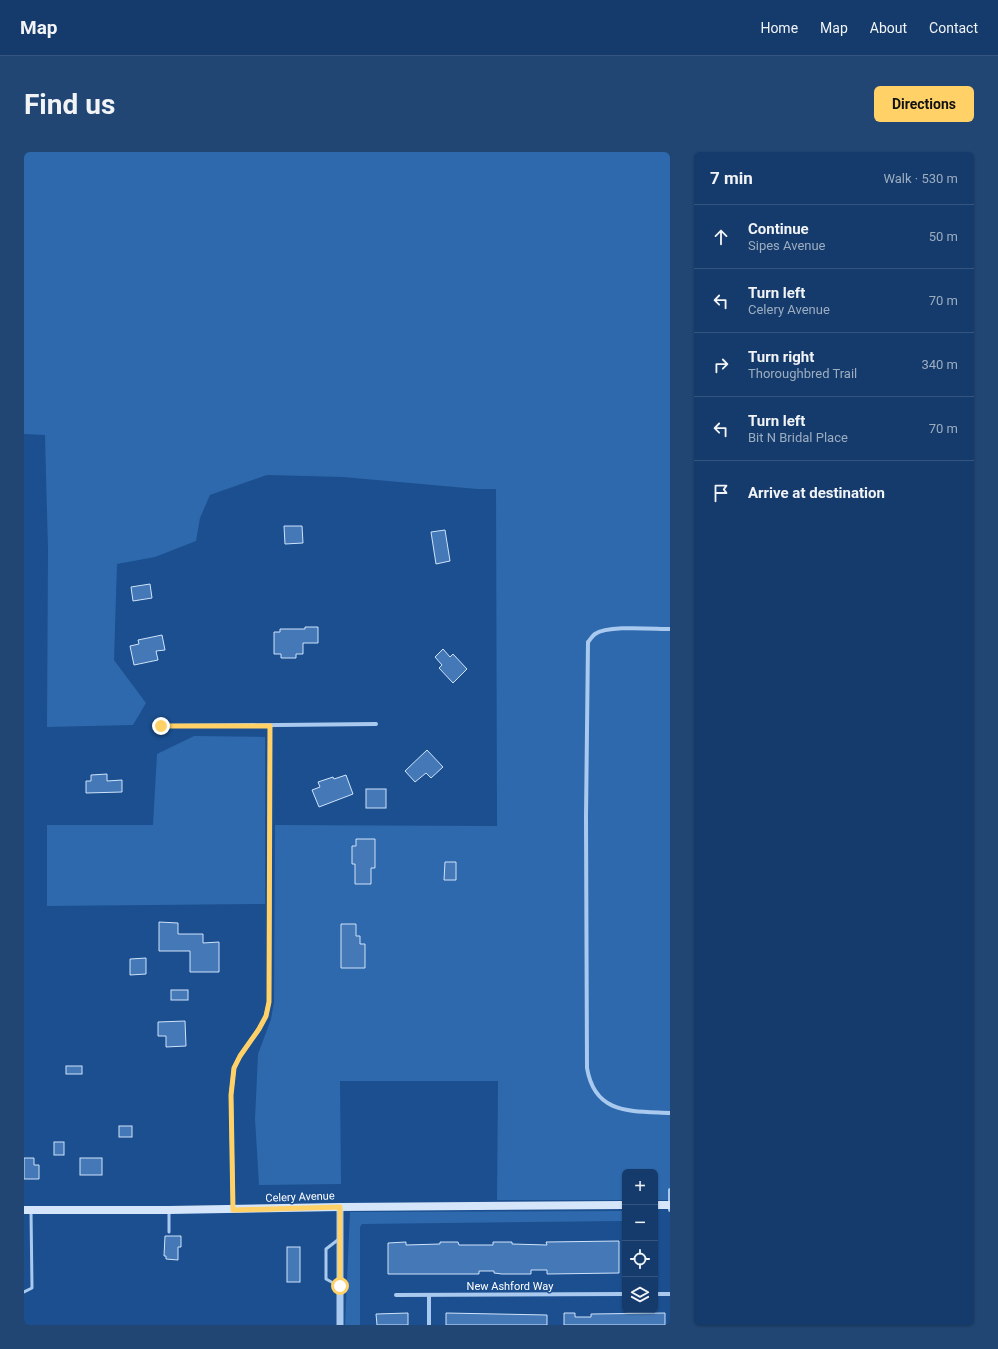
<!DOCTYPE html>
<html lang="en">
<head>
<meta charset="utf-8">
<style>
	body { margin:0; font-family:Roboto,sans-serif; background:#214673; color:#f1f3f6 }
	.controls { position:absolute; right:12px; bottom:12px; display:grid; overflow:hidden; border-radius:6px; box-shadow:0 1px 3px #0004 }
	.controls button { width:36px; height:36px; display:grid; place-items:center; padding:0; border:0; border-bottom:1px solid #33557e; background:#143b6b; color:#f1f3f6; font:20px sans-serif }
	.stop { position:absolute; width:12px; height:12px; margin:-9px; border:3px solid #ffd166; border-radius:50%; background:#fff }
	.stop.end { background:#ffd166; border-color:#fff; box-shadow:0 1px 4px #0008 }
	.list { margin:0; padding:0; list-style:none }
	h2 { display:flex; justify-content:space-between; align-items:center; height:52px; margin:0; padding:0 16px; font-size:17px }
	h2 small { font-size:13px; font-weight:400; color:#9dadc1 }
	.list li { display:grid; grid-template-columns:26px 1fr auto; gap:12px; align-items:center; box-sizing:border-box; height:64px; padding:0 16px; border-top:1px solid #33557e }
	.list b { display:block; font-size:15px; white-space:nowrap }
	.list p { margin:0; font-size:13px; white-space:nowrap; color:#9dadc1 }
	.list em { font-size:13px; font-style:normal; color:#9dadc1 }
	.icon { flex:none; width:22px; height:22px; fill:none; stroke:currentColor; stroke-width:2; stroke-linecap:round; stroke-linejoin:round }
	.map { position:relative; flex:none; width:646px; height:1173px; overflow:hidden; border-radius:6px }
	header { display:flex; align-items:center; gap:24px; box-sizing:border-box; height:56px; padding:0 20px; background:#143b6b; border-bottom:1px solid #33557e }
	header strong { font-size:19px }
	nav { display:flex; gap:22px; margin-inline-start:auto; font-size:14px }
	.intro { display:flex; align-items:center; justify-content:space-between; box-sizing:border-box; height:96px; padding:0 24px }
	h1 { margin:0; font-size:28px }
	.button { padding:10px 18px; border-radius:6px; background:#ffd166; color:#111; font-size:14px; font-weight:700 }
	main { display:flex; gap:24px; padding:0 24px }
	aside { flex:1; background:#143b6b; border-radius:6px; box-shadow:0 1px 3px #0004 }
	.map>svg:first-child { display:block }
	.green { fill:#2e69ad }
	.building { fill:#4478b7; stroke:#cfe3fa }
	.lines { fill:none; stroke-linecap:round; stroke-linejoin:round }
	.service { stroke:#a9c9ee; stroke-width:3 }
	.minor { stroke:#a9c9ee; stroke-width:4 }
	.tertiary { stroke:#a9c9ee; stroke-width:7 }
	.secondary { stroke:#d6e6fa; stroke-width:8 }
	.route { stroke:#ffd166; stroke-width:5 }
	.labels { text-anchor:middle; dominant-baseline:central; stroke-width:3; stroke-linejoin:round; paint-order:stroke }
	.street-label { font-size:11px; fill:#fff; stroke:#1b4f8f }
</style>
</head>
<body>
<header>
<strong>Map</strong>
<nav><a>Home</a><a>Map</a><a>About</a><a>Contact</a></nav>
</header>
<div class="intro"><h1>Find us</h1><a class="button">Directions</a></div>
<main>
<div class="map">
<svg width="646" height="1173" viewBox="0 0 646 1173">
	<rect width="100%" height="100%" fill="#1b4f8f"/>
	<g class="green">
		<polygon points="0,0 646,0 646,1048 631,1048 631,1020 601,1020 601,1048 473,1048 474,929 316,929 317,1032 235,1033 231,967 234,902 247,867 250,850 251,673 473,674 472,337 453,337 319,325 243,323 186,343 176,366 172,389 131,405 93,412 90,508 122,551 109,573 23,575 24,398 21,283 0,282"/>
		<polygon points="170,584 241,585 241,752 23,754 23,673 129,673 133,602"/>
		<polygon points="601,1059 601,1069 338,1072 336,1075 336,1173 321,1173 326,1060"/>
	</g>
	<g class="building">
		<polygon points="260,374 278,374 279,391 261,392"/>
		<polygon points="421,378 426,409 412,412 407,380"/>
		<polygon points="126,432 128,446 109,449 107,435"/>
		<polygon points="281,475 294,475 294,491 279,491 279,502 272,502 272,506 257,506 257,502 250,502 250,480 256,480 256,477 281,477"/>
		<polygon points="138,483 141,498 132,499 134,508 110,513 106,494 115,492 114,488"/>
		<polygon points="419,497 426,505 429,502 443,517 429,531 415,516 418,513 411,505"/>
		<polygon points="403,598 419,615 407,626 402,621 391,630 381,619"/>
		<polygon points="83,622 83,629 98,628 98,640 62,641 62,629 67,629 67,623"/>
		<polygon points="322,623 329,642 295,655 288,638 296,635 294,630 309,625 310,627"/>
		<rect x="342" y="637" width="20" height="19"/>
		<polygon points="332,687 351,687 351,716 347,716 347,732 331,732 331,712 328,712 328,694 332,694"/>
		<polygon points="421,710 432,710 432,728 420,728"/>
		<polygon points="135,770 154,771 154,782 179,782 179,791 195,790 195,820 166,820 166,799 135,799"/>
		<polygon points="317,772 332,772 332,784 336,784 336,792 341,792 341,816 317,816"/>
		<polygon points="122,806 122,822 106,823 106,807"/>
		<rect x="147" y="838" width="17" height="10"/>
		<polygon points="161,869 162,894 142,895 142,884 134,884 134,870"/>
		<rect x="42" y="914" width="16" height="8"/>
		<rect x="95" y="974" width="13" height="11"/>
		<rect x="30" y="990" width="10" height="13"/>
		<polygon points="0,1006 10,1006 10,1013 15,1013 15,1027 0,1027"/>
		<rect x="56" y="1006" width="22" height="17"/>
		<polygon points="141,1084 157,1084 157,1095 154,1095 154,1108 142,1107 142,1104 140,1104"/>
		<polygon points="595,1089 595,1121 523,1122 523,1118 507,1118 507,1122 478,1122 470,1121 470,1119 455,1119 455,1122 364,1122 364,1091 382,1090 382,1093 416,1092 416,1090 434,1090 435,1093 469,1093 469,1090 488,1090 488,1092 523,1093 522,1090"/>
		<rect x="263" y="1095" width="13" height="35"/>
		<polygon points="384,1161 384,1173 353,1173 352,1162"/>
		<polygon points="422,1161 523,1163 523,1173 422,1173"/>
		<polygon points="540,1161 551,1161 551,1165 567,1165 567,1162 641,1161 641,1173 540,1173"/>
	</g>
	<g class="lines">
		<g class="service">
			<polyline points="145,1058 145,1080"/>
			<polyline points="315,1134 302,1127 302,1097 315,1087"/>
			<polyline points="0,1140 8,1136 7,1058"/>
		</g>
		<g class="minor">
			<path d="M646,477C629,477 584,473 571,482C568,484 566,488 564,490L562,665L563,916C571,963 607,959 646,961"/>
			<polyline points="137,574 352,572"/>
			<polyline points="646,1038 646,1058"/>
			<polyline points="209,1057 207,943 210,916 216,904 235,877 242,864 245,850 246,574"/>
			<polyline points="631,1142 646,1142"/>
			<polyline points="372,1143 601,1142"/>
			<polyline points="405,1143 405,1173"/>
		</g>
		<polyline class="tertiary" points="316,1173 316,1055"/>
		<g class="secondary">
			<polyline points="631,1053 646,1053"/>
			<polyline points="0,1058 145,1058 316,1055 601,1053"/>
		</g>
	</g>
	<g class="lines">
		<polyline class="route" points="137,574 246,574 245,850 242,864 235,877 216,904 210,916 207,943 209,1058 316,1055 316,1134"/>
	</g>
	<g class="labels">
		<g class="street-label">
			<text transform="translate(276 1045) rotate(-2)">Celery Avenue</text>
			<text x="486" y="1134">New Ashford Way</text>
		</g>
	</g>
</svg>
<div class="controls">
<button>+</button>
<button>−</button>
<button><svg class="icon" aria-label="locate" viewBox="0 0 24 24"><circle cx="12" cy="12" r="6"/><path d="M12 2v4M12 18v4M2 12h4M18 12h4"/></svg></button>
<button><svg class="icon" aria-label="layers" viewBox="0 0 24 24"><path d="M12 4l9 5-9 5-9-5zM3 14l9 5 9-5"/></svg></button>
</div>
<div class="stop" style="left:316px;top:1134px"></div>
<div class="stop end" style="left:137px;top:574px"></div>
</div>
<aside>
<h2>7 min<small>Walk · 530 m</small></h2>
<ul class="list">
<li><svg class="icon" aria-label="ahead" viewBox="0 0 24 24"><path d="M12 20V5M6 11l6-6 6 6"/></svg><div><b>Continue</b><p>Sipes Avenue</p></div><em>50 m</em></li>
<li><svg class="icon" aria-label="left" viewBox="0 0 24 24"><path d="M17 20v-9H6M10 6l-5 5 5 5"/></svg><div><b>Turn left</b><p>Celery Avenue</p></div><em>70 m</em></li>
<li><svg class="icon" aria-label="right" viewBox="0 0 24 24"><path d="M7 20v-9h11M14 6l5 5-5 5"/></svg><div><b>Turn right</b><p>Thoroughbred Trail</p></div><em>340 m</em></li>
<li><svg class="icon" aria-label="left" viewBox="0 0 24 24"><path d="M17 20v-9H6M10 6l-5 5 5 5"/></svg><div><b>Turn left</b><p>Bit N Bridal Place</p></div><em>70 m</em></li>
<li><svg class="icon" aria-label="arrive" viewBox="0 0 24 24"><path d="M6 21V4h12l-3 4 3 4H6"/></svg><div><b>Arrive at destination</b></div></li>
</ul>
</aside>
</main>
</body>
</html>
